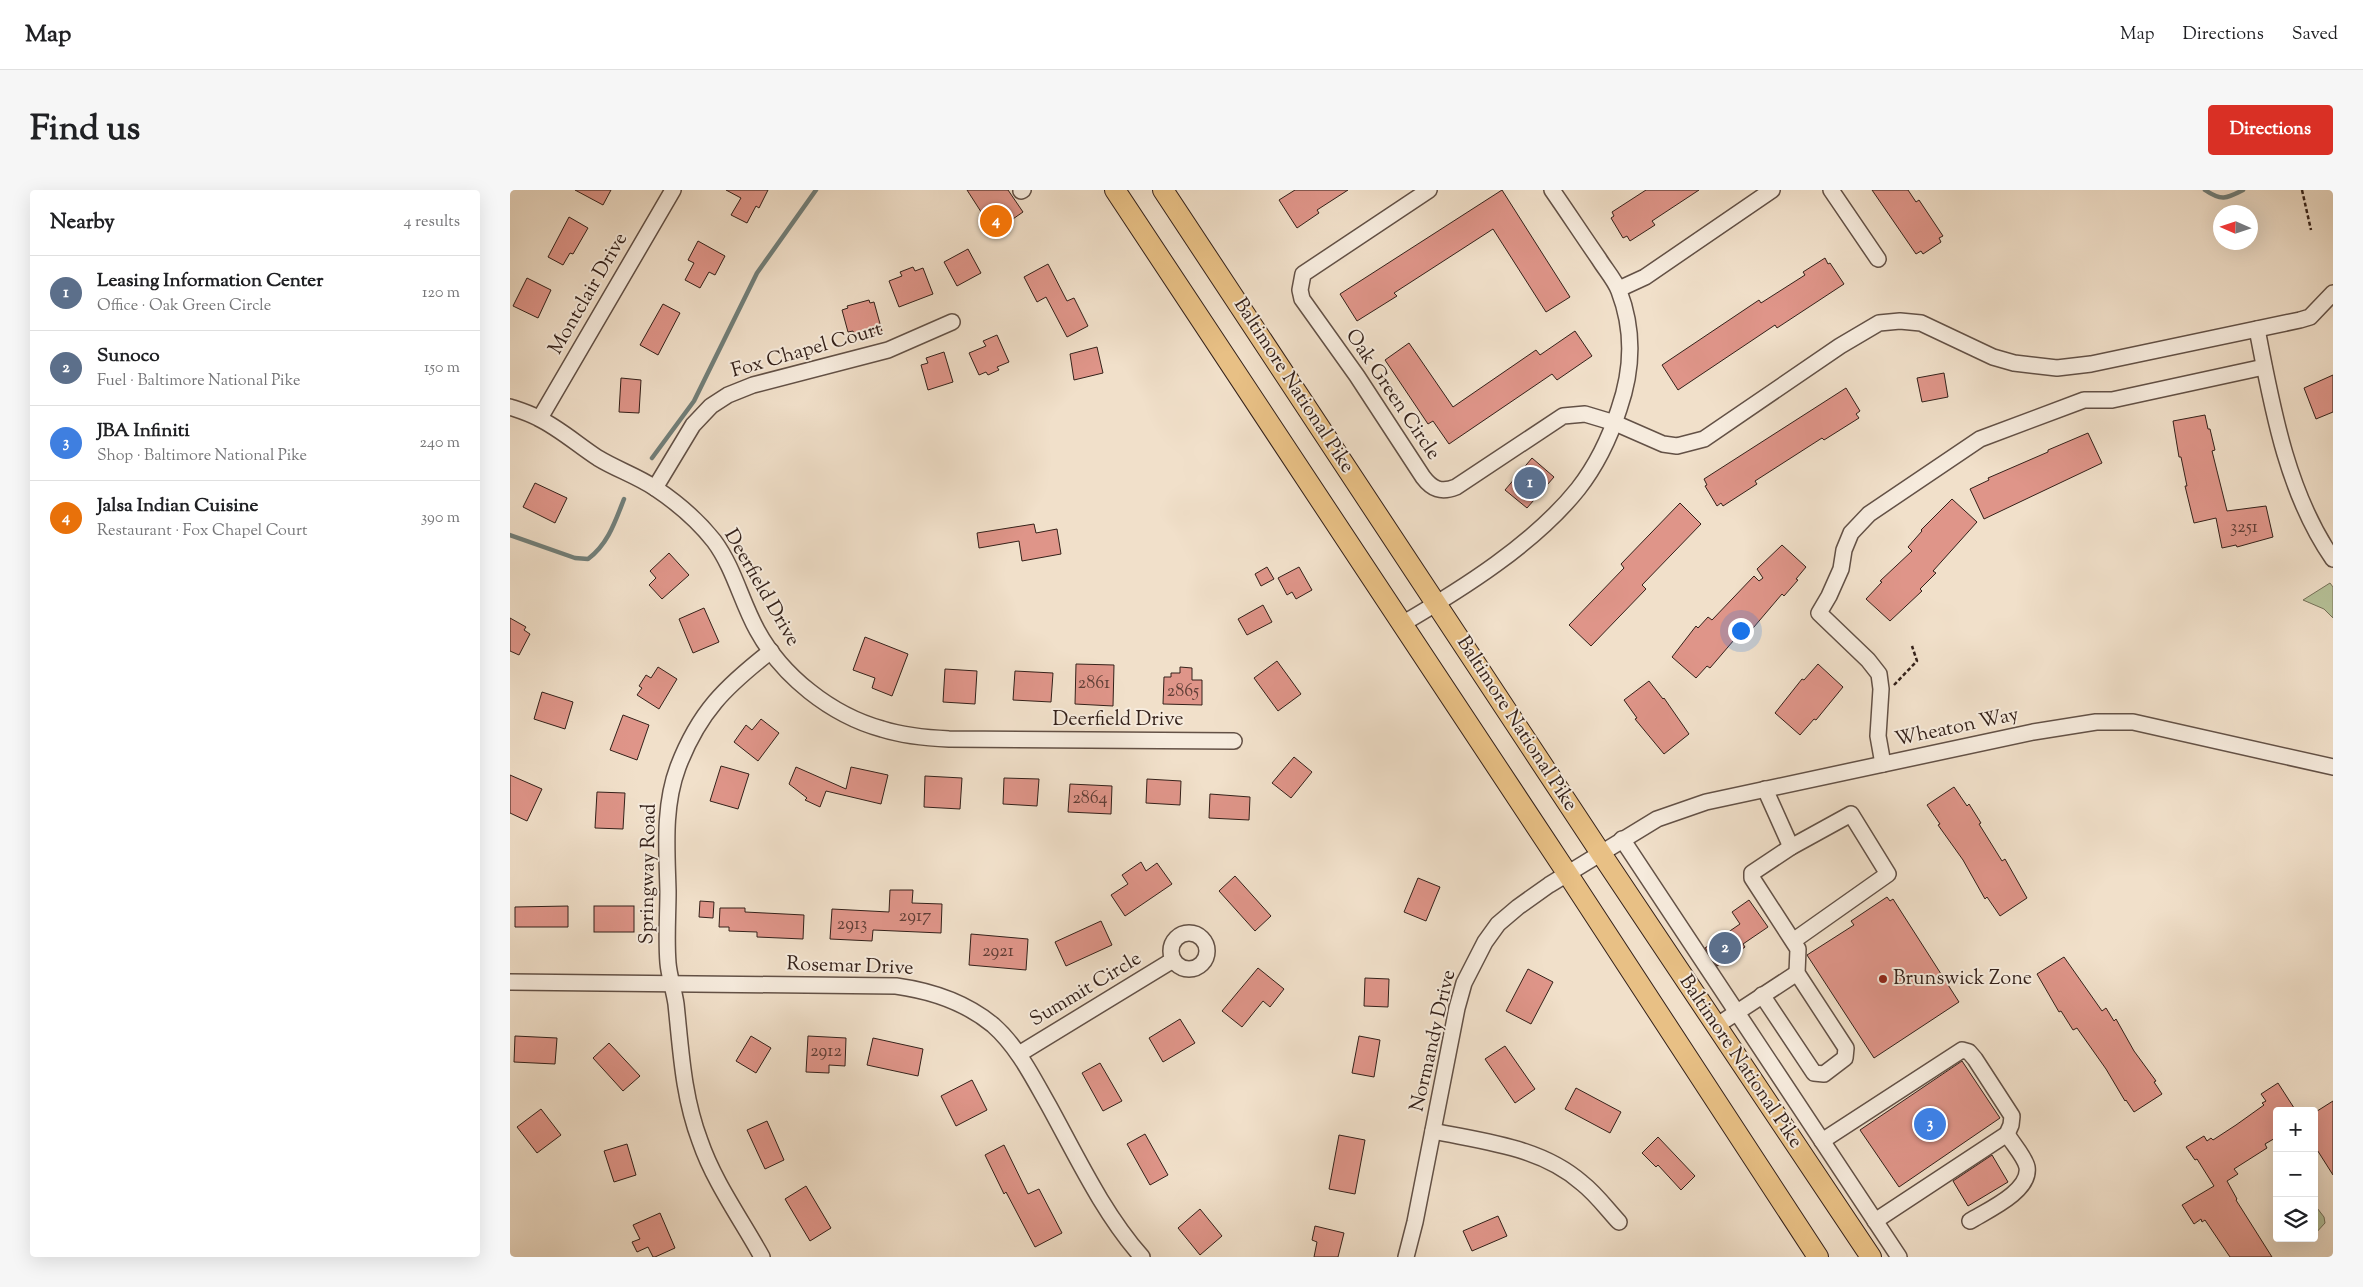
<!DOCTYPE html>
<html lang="en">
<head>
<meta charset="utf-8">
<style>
	body { margin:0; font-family:"Sorts Mill Goudy",serif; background:#f6f6f6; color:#202124 }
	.controls { position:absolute; right:15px; bottom:15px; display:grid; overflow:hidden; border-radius:5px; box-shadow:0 5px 20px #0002 }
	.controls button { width:45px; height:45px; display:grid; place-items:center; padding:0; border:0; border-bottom:1px solid #e0e0e0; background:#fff; color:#202124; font:25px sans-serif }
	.compass { position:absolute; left:1703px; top:15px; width:45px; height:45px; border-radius:50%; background:#fff; box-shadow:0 5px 20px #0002; rotate:273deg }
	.you { position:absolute; left:1230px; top:440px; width:18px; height:18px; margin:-12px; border:4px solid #fff; border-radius:50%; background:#1a73e8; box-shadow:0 0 0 8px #1a73e833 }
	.badge { display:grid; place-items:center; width:32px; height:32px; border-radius:50%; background:#d93025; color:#fff; font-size:16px; font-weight:700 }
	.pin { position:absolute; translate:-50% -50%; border:2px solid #fff; box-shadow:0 1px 5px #0006 }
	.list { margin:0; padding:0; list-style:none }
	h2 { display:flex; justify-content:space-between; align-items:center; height:65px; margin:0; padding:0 20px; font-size:21px }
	h2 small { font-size:16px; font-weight:400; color:#757577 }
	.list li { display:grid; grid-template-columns:32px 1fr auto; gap:15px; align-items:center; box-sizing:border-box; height:75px; padding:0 20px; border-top:1px solid #e0e0e0 }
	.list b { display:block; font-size:19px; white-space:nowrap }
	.list p { margin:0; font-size:16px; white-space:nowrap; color:#757577 }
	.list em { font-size:16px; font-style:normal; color:#757577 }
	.icon { flex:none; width:28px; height:28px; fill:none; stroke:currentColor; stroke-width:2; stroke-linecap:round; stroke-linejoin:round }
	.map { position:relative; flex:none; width:1823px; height:1067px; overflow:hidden; border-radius:5px }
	header { display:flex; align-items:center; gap:30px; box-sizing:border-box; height:70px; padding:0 25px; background:#fff; border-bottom:1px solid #e0e0e0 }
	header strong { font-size:24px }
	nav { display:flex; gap:28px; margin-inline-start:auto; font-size:18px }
	.intro { display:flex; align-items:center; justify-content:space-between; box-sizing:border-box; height:120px; padding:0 30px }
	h1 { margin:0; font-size:35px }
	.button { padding:12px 22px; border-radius:5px; background:#d93025; color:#fff; font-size:18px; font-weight:700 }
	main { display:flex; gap:30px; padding:0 30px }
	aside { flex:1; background:#fff; border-radius:5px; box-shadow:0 5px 20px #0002 }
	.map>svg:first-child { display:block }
	.green { fill:#b7c39a; stroke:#76725a }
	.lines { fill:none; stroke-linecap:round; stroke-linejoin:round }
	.stream { stroke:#727f79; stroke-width:4.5 }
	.building { fill:#df9589; stroke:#34211a }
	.minor-casing { stroke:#635146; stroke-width:18 }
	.major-casing { stroke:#34211a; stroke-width:22 }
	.path { stroke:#34211a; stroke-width:2.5; stroke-dasharray:4 2.5; stroke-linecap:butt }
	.minor { stroke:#f6ebdd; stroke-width:15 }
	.major { stroke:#e8c085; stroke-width:20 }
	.poi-dot { fill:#8f2418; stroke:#f6ebdd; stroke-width:2 }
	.labels { text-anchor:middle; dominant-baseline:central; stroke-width:4; stroke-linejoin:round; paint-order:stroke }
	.number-label { font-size:18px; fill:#5f3e36 }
	.street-label { font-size:20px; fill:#34211a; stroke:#f6ebdd }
	.poi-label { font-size:20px; fill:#34211a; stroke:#f6ebdd; text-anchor:start }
</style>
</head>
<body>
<header>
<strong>Map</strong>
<nav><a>Map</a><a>Directions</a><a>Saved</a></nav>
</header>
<div class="intro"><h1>Find us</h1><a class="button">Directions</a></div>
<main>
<aside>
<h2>Nearby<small>4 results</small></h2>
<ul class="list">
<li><span class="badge" style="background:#5c6f8a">1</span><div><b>Leasing Information Center</b><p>Office · Oak Green Circle</p></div><em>120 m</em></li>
<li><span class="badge" style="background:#5c6f8a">2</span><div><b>Sunoco</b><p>Fuel · Baltimore National Pike</p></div><em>150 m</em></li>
<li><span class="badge" style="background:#3f7fe0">3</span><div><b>JBA Infiniti</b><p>Shop · Baltimore National Pike</p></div><em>240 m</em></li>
<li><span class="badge" style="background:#e8710a">4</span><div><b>Jalsa Indian Cuisine</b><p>Restaurant · Fox Chapel Court</p></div><em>390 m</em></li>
</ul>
</aside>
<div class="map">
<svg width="1823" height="1067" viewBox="0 0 1823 1067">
	<rect width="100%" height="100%" fill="#f1e0ca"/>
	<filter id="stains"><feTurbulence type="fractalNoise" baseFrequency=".004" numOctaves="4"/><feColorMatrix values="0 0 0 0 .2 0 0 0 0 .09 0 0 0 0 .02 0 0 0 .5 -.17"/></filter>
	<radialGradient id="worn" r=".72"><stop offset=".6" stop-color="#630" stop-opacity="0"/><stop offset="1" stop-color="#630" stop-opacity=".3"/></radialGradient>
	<g class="green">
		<polygon points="1820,393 1823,397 1823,428 1814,419 1793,410"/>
		<polygon points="1804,1014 1814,1027 1815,1033 1804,1045"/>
	</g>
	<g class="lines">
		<g class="stream">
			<path d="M1695,0C1711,11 1716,9 1733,0"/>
			<polyline points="142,268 184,211 247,83 306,0"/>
			<path d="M0,345L65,368L78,369C98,354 105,332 114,309"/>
		</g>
	</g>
	<g class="building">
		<polygon points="65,0 101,0 93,15"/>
		<polygon points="216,0 258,0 249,18 246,16 237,33 221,25 231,8"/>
		<polygon points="457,0 498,0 513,22 484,42"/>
		<polygon points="785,0 838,0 807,20 809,23 787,38 769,10"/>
		<polygon points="992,0 1060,107 1036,122 983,39 884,103 887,106 847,131 830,104"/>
		<polygon points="1136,0 1189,0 1142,31 1145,35 1120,51 1117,46 1113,48 1101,28 1104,26 1102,22"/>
		<polygon points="1362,0 1398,0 1406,12 1409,10 1433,46 1429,48 1431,52 1413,64 1411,61 1406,64"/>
		<polygon points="59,27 78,38 63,64 60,63 53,75 38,67"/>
		<polygon points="188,51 215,66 205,85 199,82 190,98 175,90 184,73 178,70"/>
		<polygon points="458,59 471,83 447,96 434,72"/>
		<polygon points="1315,68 1318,74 1320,73 1334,94 1267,138 1265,135 1168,200 1152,175 1249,110 1251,113 1295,85 1293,82"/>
		<polygon points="538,74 557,111 564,108 578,136 557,147 536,107 527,112 514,87"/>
		<polygon points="403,77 405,81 413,78 423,104 389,117 379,91 392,86 390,82"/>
		<polygon points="17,88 41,100 28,128 3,116"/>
		<polygon points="359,110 360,113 364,112 372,141 345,148 343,141 338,142 332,120 338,118 337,116"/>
		<polygon points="153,114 170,123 148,165 130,155"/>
		<polygon points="1065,141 1082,166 1047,190 1042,184 939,254 923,231 918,234 875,170 899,153 943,217 1026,160 1030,165"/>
		<polygon points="487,145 499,172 487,177 489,180 478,185 476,182 469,185 459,163 476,156 473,151"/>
		<polygon points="587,157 593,183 564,190 560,164"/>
		<polygon points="434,162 443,192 418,200 411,175 418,173 416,168"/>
		<polygon points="1434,183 1438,207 1412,212 1407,188"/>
		<polygon points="1823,185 1823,222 1806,229 1794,198"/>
		<polygon points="111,188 131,190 129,223 109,222"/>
		<polygon points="1336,198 1350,221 1346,224 1349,228 1314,250 1312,248 1245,291 1247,294 1213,316 1211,313 1207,316 1195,296 1197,295 1194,289"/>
		<polygon points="1695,225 1698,239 1700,239 1705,260 1702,261 1717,321 1756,316 1763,347 1727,357 1726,355 1712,358 1706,328 1684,333 1675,296 1677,296 1671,267 1669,267 1663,231"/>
		<polygon points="1578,243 1592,273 1474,329 1460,299 1479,290 1478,288 1538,262 1538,260"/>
		<polygon points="1022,268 1044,287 1017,318 995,300"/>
		<polygon points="25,293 57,308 45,333 13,317"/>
		<polygon points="1442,309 1467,332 1423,381 1426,383 1410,399 1412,401 1380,431 1356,409 1372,392 1370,391 1402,361 1398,357 1412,341 1411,340"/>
		<polygon points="1170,313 1191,334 1132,395 1136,399 1081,456 1059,435 1114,378 1111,374"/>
		<polygon points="524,334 526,343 547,339 551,364 512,371 509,351 469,358 467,343"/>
		<polygon points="1272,355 1296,377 1286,389 1288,390 1274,406 1272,404 1238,444 1236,443 1228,453 1224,450 1200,478 1197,476 1186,488 1162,467 1186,436 1188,438 1198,427 1202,430 1244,386 1249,391 1253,388 1247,379"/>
		<polygon points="159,363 179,385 152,409 139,395 146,388 140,381"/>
		<polygon points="757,377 764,389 751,396 745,384"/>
		<polygon points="789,377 802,400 786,409 782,402 777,405 768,388"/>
		<polygon points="753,415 762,432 737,445 728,429"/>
		<polygon points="194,418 209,452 183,463 169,429"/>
		<polygon points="0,428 16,437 14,440 20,444 9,465 0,461"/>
		<polygon points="355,447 398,464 382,506 362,498 365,488 343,480"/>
		<polygon points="767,471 791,504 768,521 744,488"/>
		<polygon points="566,474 604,475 603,516 565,514"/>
		<polygon points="1308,474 1333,497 1306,530 1304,529 1290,545 1265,523 1292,489 1294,490"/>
		<polygon points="148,477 167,489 149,519 127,505 132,498 129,496 136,485 141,488"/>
		<polygon points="670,477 682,478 682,490 692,490 692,515 653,514 654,487 661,487 661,483 670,483"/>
		<polygon points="435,479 467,481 465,514 433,512"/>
		<polygon points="505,481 543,483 541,512 503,510"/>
		<polygon points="1139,491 1153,509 1154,508 1179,544 1154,564 1125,529 1127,528 1114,510"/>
		<polygon points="32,502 63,512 55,539 24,529"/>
		<polygon points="113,525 139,535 127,570 100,560"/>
		<polygon points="251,529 269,543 248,571 224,552 236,535 242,540"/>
		<polygon points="784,567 802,582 781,608 762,593"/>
		<polygon points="211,576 239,584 228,619 200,611"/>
		<polygon points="286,577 336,599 341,577 378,585 371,614 316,601 310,617 295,610 297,608 279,594"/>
		<polygon points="0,585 32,599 17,631 0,623"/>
		<polygon points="415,586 452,588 450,619 414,617"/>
		<polygon points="494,588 529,589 527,616 493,614"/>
		<polygon points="637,589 671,591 670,615 636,613"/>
		<polygon points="560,594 602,596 601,624 558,622"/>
		<polygon points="1444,597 1457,616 1459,614 1471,633 1469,634 1492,671 1495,669 1517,708 1490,726 1477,707 1475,709 1453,670 1428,635 1430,634 1417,615"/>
		<polygon points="87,602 115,603 113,639 85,638"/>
		<polygon points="700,604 740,607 739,630 699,628"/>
		<polygon points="631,672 636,681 647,673 662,694 615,726 601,705 618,694 612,685"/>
		<polygon points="725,686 761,726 745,741 709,701"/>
		<polygon points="908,688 930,697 916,731 894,722"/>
		<polygon points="380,700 403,700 402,713 432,714 431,743 363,740 362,751 320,749 322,719 379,722"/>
		<polygon points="1377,707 1380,711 1383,709 1449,812 1364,868 1297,765 1344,735 1341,731"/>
		<polygon points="1239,710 1258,737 1233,754 1235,757 1207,776 1195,758 1230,734 1222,722"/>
		<polygon points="190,711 204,712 203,728 189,727"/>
		<polygon points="58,716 58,737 5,737 5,717"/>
		<rect x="84" y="716" width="40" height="26"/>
		<polygon points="210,718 235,718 235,722 294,725 293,749 247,747 247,742 219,741 219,737 209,737"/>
		<polygon points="591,731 602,755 556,776 545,752"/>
		<polygon points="461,744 518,749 516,780 459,775"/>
		<polygon points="1554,767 1592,821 1596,818 1604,831 1606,829 1624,861 1646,891 1644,892 1652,904 1624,922 1616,910 1615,911 1596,879 1567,838 1563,840 1551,821 1549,822 1527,784"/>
		<polygon points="748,778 774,799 760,817 753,811 732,837 712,821"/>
		<polygon points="1018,779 1043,792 1021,834 996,821"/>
		<polygon points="855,788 879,789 878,817 854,816"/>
		<polygon points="670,829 685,853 653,872 639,848"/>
		<polygon points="5,846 47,848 45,874 4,872"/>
		<polygon points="241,846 261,858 246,883 226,871"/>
		<polygon points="298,846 336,848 335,876 319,875 319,883 296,882"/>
		<polygon points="849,846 870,850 864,887 842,883"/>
		<polygon points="363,848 413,859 408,886 357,875"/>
		<polygon points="99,853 130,886 113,901 83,868"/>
		<polygon points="995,856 1025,899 1005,913 975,869"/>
		<polygon points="1452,871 1490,928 1389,997 1350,940"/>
		<polygon points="590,873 612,911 593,921 572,883"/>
		<polygon points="462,890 477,920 446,936 431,906"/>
		<polygon points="1768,893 1786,921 1767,921 1767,947 1755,954 1757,958 1724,979 1728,984 1717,991 1727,1009 1726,1010 1762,1067 1720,1067 1695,1030 1692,1032 1691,1029 1684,1034 1672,1015 1704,996 1687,969 1685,970 1676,957 1694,946 1697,951 1701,948 1703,950 1726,935 1754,915 1752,913 1756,911 1751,904"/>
		<polygon points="1066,898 1111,922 1100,943 1055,919"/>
		<polygon points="1823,911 1823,985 1804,955 1804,923"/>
		<polygon points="31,919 51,945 27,963 7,937"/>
		<polygon points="257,931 274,970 255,979 237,940"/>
		<polygon points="635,944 658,985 640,995 617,954"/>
		<polygon points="829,945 855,950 845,1004 819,999"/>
		<polygon points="1148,947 1185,986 1171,1000 1148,975 1146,977 1132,963"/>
		<polygon points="117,954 126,985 104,992 94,961"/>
		<polygon points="494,955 518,1004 529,999 552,1043 525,1057 496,1002 494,1004 475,965"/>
		<polygon points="1482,965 1498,992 1458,1016 1443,991"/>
		<polygon points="296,996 321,1038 300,1051 275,1009"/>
		<polygon points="690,1019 712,1046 690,1065 668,1038"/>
		<polygon points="150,1023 165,1058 145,1067 143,1067 138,1057 127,1062 122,1052 130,1049 123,1035"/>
		<polygon points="988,1026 997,1046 962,1061 953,1041"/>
		<polygon points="805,1036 834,1043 828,1067 804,1067 807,1052 802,1050"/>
	</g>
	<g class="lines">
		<g class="minor-casing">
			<g id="minor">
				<path d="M919,0L793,84L790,100L792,109L847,186L913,287C922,299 931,303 946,297L1053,226L1075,224L1105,233L1153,254L1167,256L1194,249L1330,156L1369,133L1390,131L1411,133L1483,167L1504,173L1547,178L1581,174L1790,130L1800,127L1823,103"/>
				<polyline points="1321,0 1368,69"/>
				<polyline points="511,1 513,0"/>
				<polyline points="1109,99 1135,87 1262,0"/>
				<path d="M1747,139C1762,217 1777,303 1823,369"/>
				<path d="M0,217C9,220 19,223 28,228C49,238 68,255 88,268C106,279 127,286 145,298C166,312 189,332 204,351C224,378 231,411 247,440C272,486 321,525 372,539C394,546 416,548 439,549L724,551"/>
				<polyline points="30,228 163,0"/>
				<polyline points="145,298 183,235 201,216 218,205 243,195 378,160 442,132"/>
				<path d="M892,434C952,399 1024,354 1068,299C1086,276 1100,247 1109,219C1123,179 1124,140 1109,101C1105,90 1095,79 1089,69C1073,46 1058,23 1042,0"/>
				<polyline points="1373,574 1368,546 1371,499 1369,484 1358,470 1309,423 1319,406 1331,379 1334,360 1341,343 1359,324 1470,249 1574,210 1602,210 1754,177"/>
				<polyline points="1255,599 1281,657"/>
				<polyline points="1112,649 1389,1067"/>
				<circle cx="679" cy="761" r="18"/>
				<path d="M0,792L386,796C422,801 455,812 483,835C508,857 523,888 539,916C567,967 593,1023 632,1067"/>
				<polyline points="1252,805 1304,883 1314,884 1335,868 1336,858 1287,783 1288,759 1242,688 1242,683 1281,657 1341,624 1378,684 1283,751"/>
				<polyline points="1206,836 1287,783"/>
				<polyline points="509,864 663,770"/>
				<path d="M923,941C975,952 1031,957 1072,993C1086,1004 1097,1019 1109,1032"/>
				<polyline points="1312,951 1452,860 1459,862 1465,869 1502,926 1501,935 1497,944 1365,1031"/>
				<path d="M1460,1031C1478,1020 1521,1001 1517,977C1515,967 1502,953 1497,944"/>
				<path d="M252,1067C231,1029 204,992 190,951C173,906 171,861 166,814C164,800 159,786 158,773C156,749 158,725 158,701C157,660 153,617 168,577C189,522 215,497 261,461"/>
				<polyline points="896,1067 905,1032 947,818 954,793 975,752 988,734 1008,717 1039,695 1147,629 1196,612 1523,542 1586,532 1623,532 1823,577"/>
			</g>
		</g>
		<g class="major-casing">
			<g id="major">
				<polyline points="605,0 1057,683 1308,1067"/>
				<polyline points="653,0 1090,662 1361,1067"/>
			</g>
		</g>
		<g class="path">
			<polyline points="1792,0 1801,40"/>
			<polyline points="1384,495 1407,471 1402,456"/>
		</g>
		<use href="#minor" class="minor"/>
		<use href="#major" class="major"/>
	</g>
	<circle class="poi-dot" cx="1373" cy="789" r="5"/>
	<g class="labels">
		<g class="number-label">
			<text x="1734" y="338">3251</text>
			<text x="584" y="494">2861</text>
			<text x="673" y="502">2865</text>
			<text x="580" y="609">2864</text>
			<text x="405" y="727">2917</text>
			<text x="342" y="735">2913</text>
			<text x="488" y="762">2921</text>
			<text x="316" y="862">2912</text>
		</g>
		<g class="street-label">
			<text transform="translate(79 104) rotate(-60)">Montclair Drive</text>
			<text transform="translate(297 161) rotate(-16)">Fox Chapel Court</text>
			<text transform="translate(783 196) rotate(57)">Baltimore National Pike</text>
			<text transform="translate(882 205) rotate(56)">Oak Green Circle</text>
			<text transform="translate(251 398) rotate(60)">Deerfield Drive</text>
			<text x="608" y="530">Deerfield Drive</text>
			<text transform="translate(1006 534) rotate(57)">Baltimore National Pike</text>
			<text transform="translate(1447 538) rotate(-12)">Wheaton Way</text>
			<text transform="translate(139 684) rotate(-89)">Springway Road</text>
			<text transform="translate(340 777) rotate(2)">Rosemar Drive</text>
			<text transform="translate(576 800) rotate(-31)">Summit Circle</text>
			<text transform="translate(924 851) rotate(-77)">Normandy Drive</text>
			<text transform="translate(1230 872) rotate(56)">Baltimore National Pike</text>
		</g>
		<g class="poi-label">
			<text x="1383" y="789">Brunswick Zone</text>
		</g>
	</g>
	<rect width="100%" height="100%" filter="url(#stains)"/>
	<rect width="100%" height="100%" fill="url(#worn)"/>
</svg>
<div class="controls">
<button>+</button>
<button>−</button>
<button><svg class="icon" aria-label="layers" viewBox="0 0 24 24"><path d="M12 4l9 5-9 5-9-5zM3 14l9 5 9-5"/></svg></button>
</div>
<svg class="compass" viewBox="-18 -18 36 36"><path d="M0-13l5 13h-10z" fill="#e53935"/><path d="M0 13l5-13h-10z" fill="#757577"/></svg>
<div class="you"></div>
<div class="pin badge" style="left:1020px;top:293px;background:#5c6f8a">1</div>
<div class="pin badge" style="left:1215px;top:758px;background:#5c6f8a">2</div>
<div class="pin badge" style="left:1420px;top:934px;background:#3f7fe0">3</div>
<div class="pin badge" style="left:486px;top:31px;background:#e8710a">4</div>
</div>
</main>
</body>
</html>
